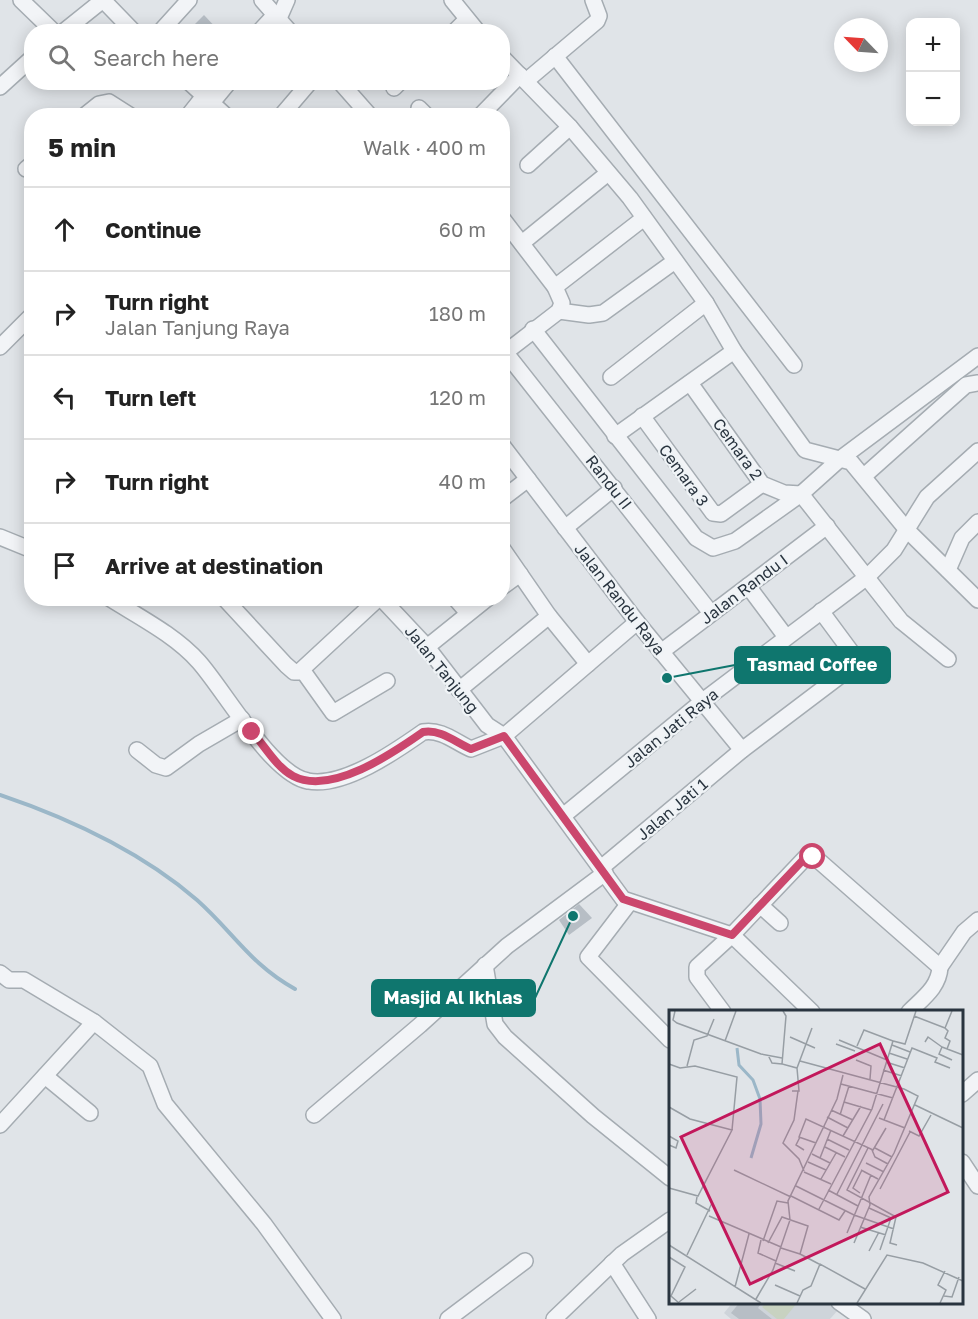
<!DOCTYPE html>
<html lang="en">
<head>
<meta charset="utf-8">
<style>
	body { margin:0; font-family:"Golos Text",sans-serif; background:#f2f2f2; color:#222 }
	.controls { position:absolute; right:18px; top:18px; display:grid; overflow:hidden; border-radius:12px; box-shadow:0 3px 15px #0003 }
	.controls button { width:54px; height:54px; display:grid; place-items:center; padding:0; border:0; border-bottom:2px solid #e0e0e0; background:#fff; color:#222; font:30px sans-serif }
	.compass { position:absolute; left:834px; top:18px; width:54px; height:54px; border-radius:50%; background:#fff; box-shadow:0 3px 15px #0003; rotate:295deg }
	.stop { position:absolute; width:18px; height:18px; margin:-14px; border:4px solid #cb476d; border-radius:50%; background:#fff }
	.stop.end { background:#cb476d; border-color:#fff; box-shadow:0 2px 6px #0008 }
	.list { margin:0; padding:0; list-style:none }
	h2 { display:flex; justify-content:space-between; align-items:center; height:78px; margin:0; padding:0 24px; font-size:26px }
	h2 small { font-size:20px; font-weight:400; color:#767676 }
	.list li { display:grid; grid-template-columns:39px 1fr auto; gap:18px; align-items:center; box-sizing:border-box; height:84px; padding:0 24px; border-top:2px solid #e0e0e0 }
	.list b { display:block; font-size:22px; white-space:nowrap }
	.list p { margin:0; font-size:20px; white-space:nowrap; color:#767676 }
	.list em { font-size:20px; font-style:normal; color:#767676 }
	.icon { flex:none; width:33px; height:33px; fill:none; stroke:currentColor; stroke-width:2; stroke-linecap:round; stroke-linejoin:round }
	.map { position:relative; flex:none; width:978px; height:1319px; overflow:hidden }
	.search { position:absolute; background:#fff; box-shadow:0 3px 15px #0003; left:24px; top:24px; width:486px; height:66px; display:flex; align-items:center; gap:15px; box-sizing:border-box; padding:0 21px; border-radius:24px; color:#767676; font-size:22px }
	.panel { position:absolute; background:#fff; box-shadow:0 3px 15px #0003; left:24px; top:108px; width:486px; height:498px; border-radius:24px }
	.map>svg:first-child { display:block }
	.built { fill:#ced4da }
	.green { fill:#c8d2c1 }
	.lines { fill:none; stroke-linecap:round; stroke-linejoin:round }
	.stream { stroke:#9bb7c8; stroke-width:4 }
	.building { fill:#b7bec5 }
	.minor-casing { stroke:#a5acb2; stroke-width:18 }
	.minor { stroke:#f2f4f7; stroke-width:15 }
	.route { stroke:#cb476d; stroke-width:8 }
	.labels { text-anchor:middle; dominant-baseline:central; stroke-width:4.5; stroke-linejoin:round; paint-order:stroke }
	.street-label { font-size:16px; fill:#29343f; stroke:#eff3f6 }
	.inset-river { fill:none; stroke:#9bb7c8; stroke-width:3 }
	.inset-road { fill:none; stroke:#979ea4; stroke-width:1.5 }
	.view { fill:#c2185b; fill-opacity:0.15; stroke:#c2185b; stroke-width:3 }
	.inset-edge { fill:none; stroke:#29343f; stroke-width:3 }
	.leader { fill:none; stroke:#0f766e; stroke-width:2 }
	.callout-dot { fill:#0f766e; stroke:#eff3f6; stroke-width:2 }
	.callout { fill:#0f766e; stroke:#0f766e; stroke-width:2 }
	.callout-label { font-size:18px; text-anchor:middle; font-weight:bold; fill:#fff }
</style>
</head>
<body>
<div class="map">
<svg width="978" height="1319" viewBox="0 0 978 1319">
	<rect width="100%" height="100%" fill="#e0e4e8"/>
	<polygon class="built" points="733,1302 826,1303 838,1310 830,1319 731,1319 724,1313"/>
	<polygon class="green" points="766,1303 766,1302 797,1303 784,1319 777,1319 762,1307"/>
	<g class="lines">
		<path class="stream" d="M0,795C71,819 140,851 197,900C233,932 251,965 295,989"/>
	</g>
	<g class="building">
		<polygon points="204,15 220,32 187,32"/>
		<polygon points="579,904 592,918 569,935 559,920"/>
		<polygon points="740,1302 762,1302 758,1308 772,1319 739,1319 731,1313"/>
	</g>
	<g class="lines">
		<g class="minor-casing">
			<g id="minor">
				<polyline points="21,0 54,32"/>
				<polyline points="103,0 134,32"/>
				<polyline points="262,0 290,32"/>
				<polyline points="452,0 478,32"/>
				<polyline points="63,32 103,0"/>
				<polyline points="160,32 189,0"/>
				<polyline points="259,32 270,20 278,18"/>
				<polyline points="273,32 287,0"/>
				<polyline points="454,32 466,20"/>
				<polyline points="555,56 794,365"/>
				<polyline points="502,57 570,127 630,198 706,303 734,351 805,450 851,462 907,530 978,600"/>
				<polyline points="526,81 597,21 599,16 593,0"/>
				<polyline points="189,82 226,116"/>
				<polyline points="340,82 370,116"/>
				<polyline points="0,87 32,58"/>
				<polyline points="394,88 400,82"/>
				<polyline points="419,108 427,116"/>
				<polyline points="84,116 99,104 109,102 131,116"/>
				<polyline points="188,116 215,82"/>
				<polyline points="201,116 229,82"/>
				<polyline points="281,116 310,82"/>
				<polyline points="480,116 520,75"/>
				<polyline points="528,165 570,127"/>
				<polyline points="26,169 32,164"/>
				<polyline points="502,218 555,287 562,303 559,311 502,355"/>
				<polyline points="522,243 608,173"/>
				<polyline points="555,287 644,218"/>
				<polyline points="559,311 589,315 603,313 675,261"/>
				<polyline points="533,329 696,538 713,548 735,541 801,494 840,459 978,356"/>
				<polyline points="0,347 32,315"/>
				<polyline points="502,348 711,613"/>
				<polyline points="611,377 706,303"/>
				<polyline points="690,383 762,484 784,493 801,494 901,621 948,659"/>
				<polyline points="642,416 713,513 721,514 762,484"/>
				<polyline points="615,436 734,351"/>
				<polyline points="502,445 637,622 742,750"/>
				<polyline points="864,476 966,385 978,383"/>
				<polyline points="502,499 528,479"/>
				<polyline points="565,528 614,488"/>
				<polyline points="0,537 32,550"/>
				<polyline points="502,548 549,616 588,664"/>
				<polyline points="948,570 962,538 978,522"/>
				<polyline points="748,586 786,637"/>
				<polyline points="502,587 520,574"/>
				<path d="M109,598C139,617 175,635 199,662C224,690 272,775 308,781C343,788 396,751 423,732C442,729 455,742 471,749L504,736L637,622"/>
				<polyline points="224,598 286,665 294,672 299,672 379,598"/>
				<polyline points="381,598 427,647 487,725 504,736"/>
				<polyline points="455,598 468,613"/>
				<polyline points="427,647 488,598"/>
				<polyline points="661,652 827,526"/>
				<polyline points="303,671 333,713 387,681"/>
				<polyline points="459,690 549,616"/>
				<polyline points="504,736 623,899 732,935 812,1012"/>
				<polyline points="137,750 156,765 166,768 199,744 242,719"/>
				<polyline points="563,816 704,700 867,577 894,550 927,497 978,451"/>
				<polyline points="601,868 742,750 853,666 855,657 821,611"/>
				<polyline points="630,902 588,957 670,1040"/>
				<polyline points="760,905 780,923"/>
				<polyline points="485,965 495,1024 505,1037 593,1116 670,1178"/>
				<polyline points="940,967 964,932 978,920"/>
				<polyline points="0,973 9,980 24,980 94,1022"/>
				<path d="M723,1012L697,977V967L732,935L807,856L818,860L940,967C939,987 923,998 909,1012"/>
				<polyline points="45,1076 90,1113"/>
				<polyline points="962,1094 978,1080"/>
				<polyline points="314,1115 420,1025 507,946 605,873"/>
				<polyline points="0,1125 94,1022 150,1066 165,1104 264,1224 333,1319"/>
				<polyline points="962,1162 978,1186"/>
				<polyline points="612,1263 648,1319"/>
				<polyline points="839,1302 863,1319"/>
				<polyline points="448,1319 525,1261"/>
				<polyline points="554,1319 622,1254 670,1220"/>
			</g>
		</g>
		<use href="#minor" class="minor"/>
	</g>
	<g class="lines">
		<path class="route" d="M252,732C265,746 276,767 293,776C331,796 393,753 423,732C441,729 455,742 471,749L504,736L623,899L732,935L804,859L813,857"/>
	</g>
	<g class="labels">
		<g class="street-label">
			<text transform="translate(738 449) rotate(54)">Cemara 2</text>
			<text transform="translate(684 475) rotate(54)">Cemara 3</text>
			<text transform="translate(609 482) rotate(52)">Randu II</text>
			<text transform="translate(744 589) rotate(-37)">Jalan Randu I</text>
			<text transform="translate(620 599) rotate(52)">Jalan Randu Raya</text>
			<text transform="translate(442 669) rotate(51)">Jalan Tanjung</text>
			<text transform="translate(671 728) rotate(-39)">Jalan Jati Raya</text>
			<text transform="translate(672 809) rotate(-40)">Jalan Jati 1</text>
		</g>
	</g>
	<g transform="translate(669 1010)">
		<rect width="294" height="294" fill="#e0e4e8"/>
		<path class="inset-river" d="M68,38L70,55L84,70L91,89L92,114L82,148"/>
		<path class="inset-road" d="M6,1L4,10L8,13L92,44L113,48M114,1L117,6L113,54L128,58L143,18M245,6L276,18M121,27L146,38M170,30L218,50M56,31L67,1M256,32L259,27L273,37M167,34L186,41M223,35L241,42M188,36L195,20L224,31M278,39L281,31L276,28L279,21L276,18L283,1M220,43L238,49M99,45L103,53L113,54M187,50L202,56L201,69M283,50L270,44L273,37L294,45M131,51L235,79L249,86L225,143L200,187L201,195L185,233M217,52L236,58M0,54L11,58L26,56L68,67L63,120M18,56L25,30L38,26L45,9M214,60L233,66M172,74L224,88M123,81H130L128,58M129,81L125,110L114,133L130,149L135,161M175,92L202,100M246,95L294,118M0,97L21,109L63,120L29,186L0,178M162,100L184,110M171,105L180,76M158,107L179,118M210,108L236,118M215,110L243,38L268,48L266,52L281,58M240,121L250,126L262,105M0,126L9,131L7,138L0,135M174,126L192,96M131,127L127,135L135,140M158,129L180,140M147,133L130,127L137,109L204,140L217,118M156,137L176,147M199,138L178,180L227,207L221,233L228,235M206,138L223,147M203,140L206,147L219,154M143,144L161,153M151,148L162,120M139,152L157,160M197,153L215,162M65,160L122,187M192,160L209,169M135,162L162,174M152,169L167,143M127,176L185,205L225,219M211,179L241,122M159,180L189,196M191,183L184,178L193,160M168,184L214,94M122,186L170,210L176,201M28,187L27,193L41,201M200,198L222,208L211,240M150,199L203,99L224,31L236,34L247,1M40,206L112,237M191,217L217,225M178,223L202,165M92,230L89,243L107,251M94,231L108,191L119,193M99,233L113,207L139,216L131,244L112,238M0,235L92,293M200,241L210,222M131,244L150,254M18,245L43,193M0,247L16,257L2,286L10,293M106,253L126,261M106,275L131,286M66,277L80,224M275,286L283,287L290,267M87,289L104,260L121,210L119,191L168,89L174,65M10,292L27,279M128,293L134,280L142,276L151,254L196,279M188,293L218,245L254,253L294,271M271,293L277,280L269,275L276,261"/>
		<path class="view" d="M211,34L279,182L81,274L12,127Z"/>
		<rect width="294" height="294" class="inset-edge"/>
	</g>
	<path class="leader" d="M667 678L735 665M573 916L535 998"/>
	<g class="callout-dot">
		<circle cx="667" cy="678" r="6"/>
		<circle cx="573" cy="916" r="6"/>
	</g>
	<g class="callout">
		<rect x="735" y="647" width="155" height="36" rx="6"/>
		<rect x="372" y="980" width="163" height="36" rx="6"/>
	</g>
	<g class="callout-label">
		<text x="812" y="671">Tasmad Coffee</text>
		<text x="453" y="1004">Masjid Al Ikhlas</text>
	</g>
</svg>
<div class="controls">
<button>+</button>
<button>−</button>
</div>
<svg class="compass" viewBox="-18 -18 36 36"><path d="M0-13l5 13h-10z" fill="#e53935"/><path d="M0 13l5-13h-10z" fill="#767676"/></svg>
<div class="stop" style="left:813px;top:857px"></div>
<div class="stop end" style="left:252px;top:732px"></div>
<div class="search"><svg class="icon" aria-label="search" viewBox="0 0 24 24"><circle cx="10" cy="10" r="6"/><path d="M15 15l6 6"/></svg>Search here</div>
<section class="panel">
<h2>5 min<small>Walk · 400 m</small></h2>
<ul class="list">
<li><svg class="icon" aria-label="ahead" viewBox="0 0 24 24"><path d="M12 20V5M6 11l6-6 6 6"/></svg><div><b>Continue</b></div><em>60 m</em></li>
<li><svg class="icon" aria-label="right" viewBox="0 0 24 24"><path d="M7 20v-9h11M14 6l5 5-5 5"/></svg><div><b>Turn right</b><p>Jalan Tanjung Raya</p></div><em>180 m</em></li>
<li><svg class="icon" aria-label="left" viewBox="0 0 24 24"><path d="M17 20v-9H6M10 6l-5 5 5 5"/></svg><div><b>Turn left</b></div><em>120 m</em></li>
<li><svg class="icon" aria-label="right" viewBox="0 0 24 24"><path d="M7 20v-9h11M14 6l5 5-5 5"/></svg><div><b>Turn right</b></div><em>40 m</em></li>
<li><svg class="icon" aria-label="arrive" viewBox="0 0 24 24"><path d="M6 21V4h12l-3 4 3 4H6"/></svg><div><b>Arrive at destination</b></div></li>
</ul>
</section>
</div>
</body>
</html>
